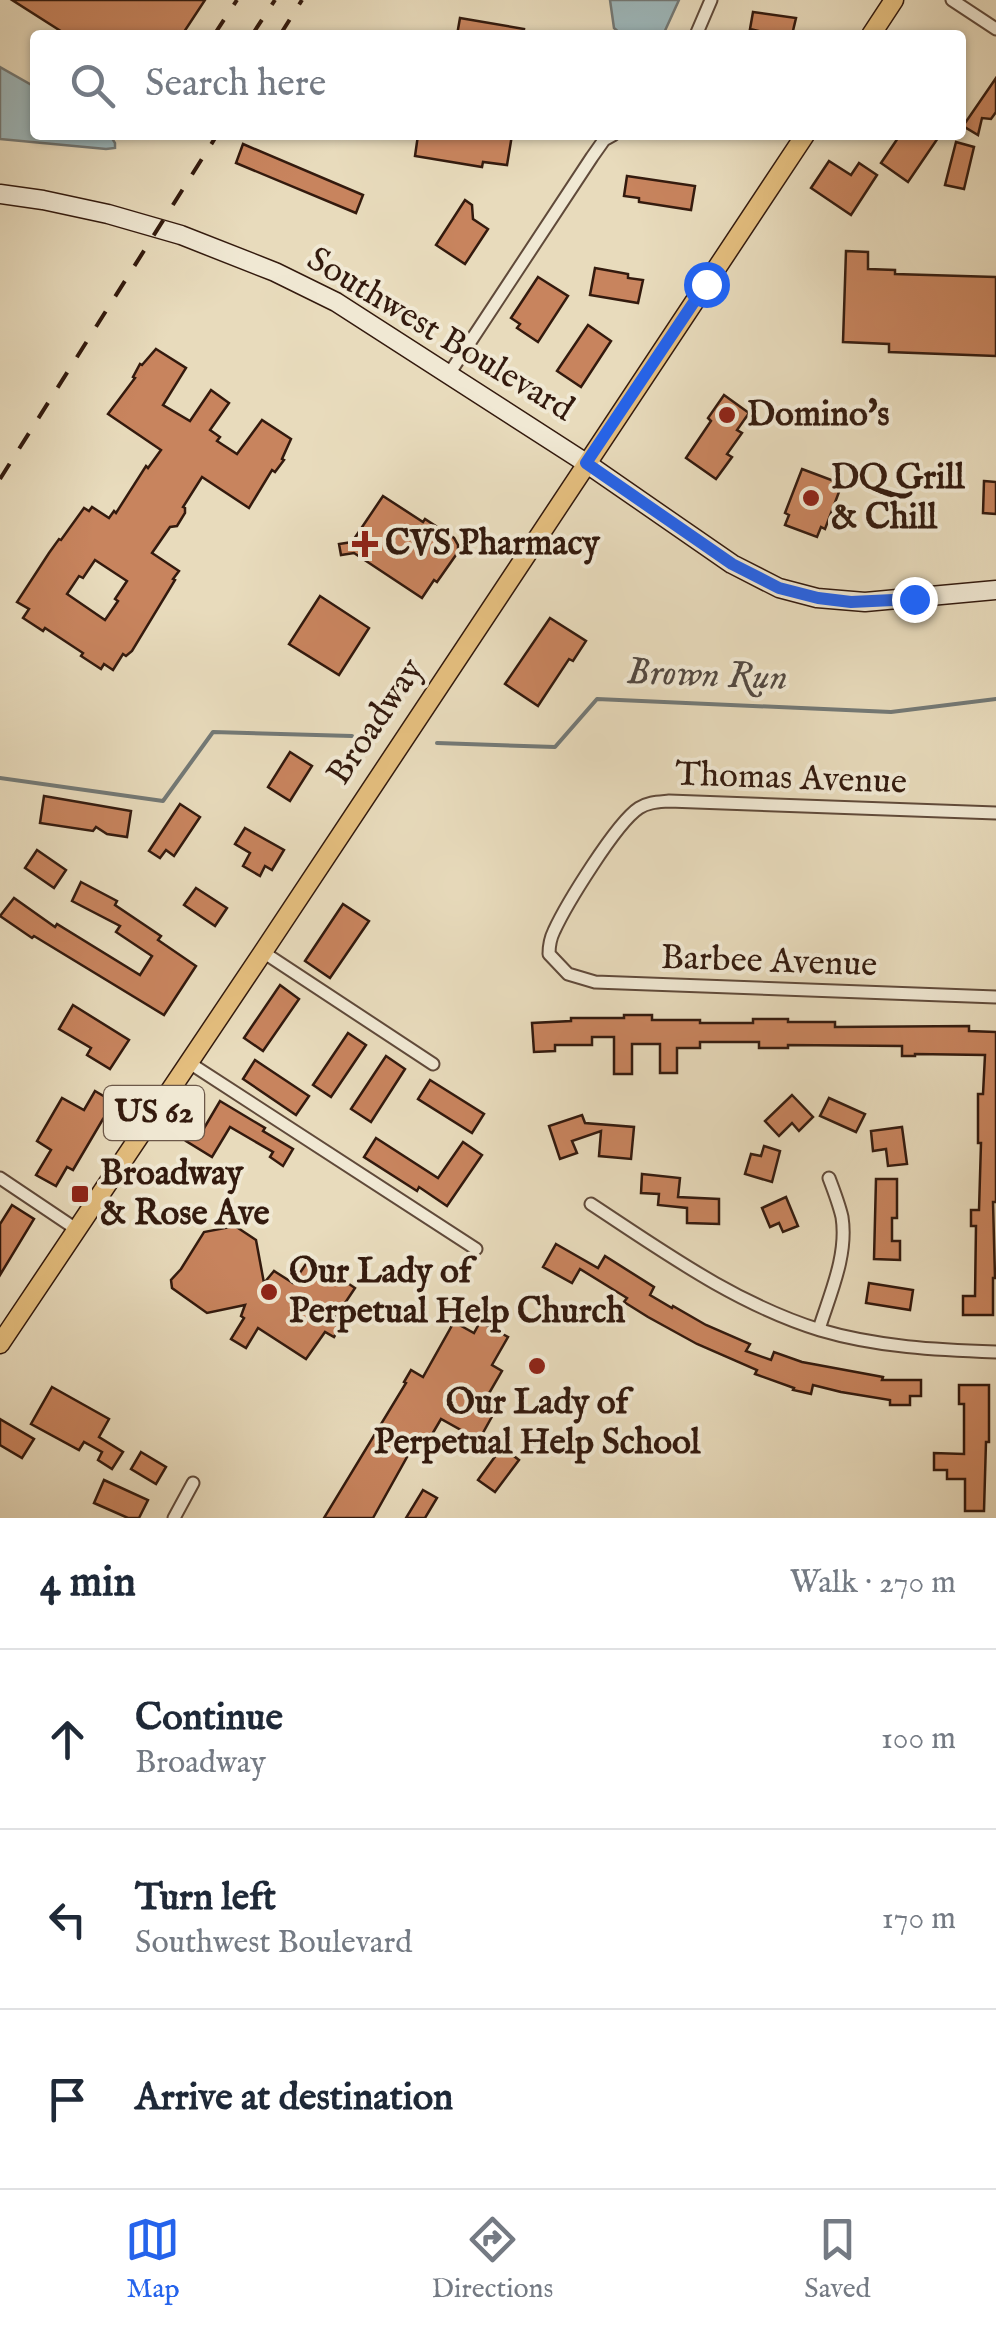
<!DOCTYPE html>
<html lang="en">
<head>
<meta charset="utf-8">
<style>
	body { margin:0; font-family:"IM FELL English",serif; background:#f2f2f3; color:#1f2937 }
	.stop { position:absolute; width:30px; height:30px; margin:-22px; border:8px solid #2563eb; border-radius:50%; background:#fff }
	.stop.end { background:#2563eb; border-color:#fff; box-shadow:0 2px 10px #0008 }
	.list { margin:0; padding:0; list-style:none }
	h2 { display:flex; justify-content:space-between; align-items:center; height:130px; margin:0; padding:0 40px; font-size:42px }
	h2 small { font-size:32px; font-weight:400; color:#747a83 }
	.list li { display:grid; grid-template-columns:65px 1fr auto; gap:30px; align-items:center; box-sizing:border-box; height:180px; padding:0 40px; border-top:2px solid #e0e1e3 }
	.list b { display:block; font-size:38px; white-space:nowrap }
	.list p { margin:0; font-size:32px; white-space:nowrap; color:#747a83 }
	.list em { font-size:32px; font-style:normal; color:#747a83 }
	.icon { flex:none; width:55px; height:55px; fill:none; stroke:currentColor; stroke-width:2; stroke-linecap:round; stroke-linejoin:round }
	.map { position:relative; flex:none; width:996px; height:1518px; overflow:hidden }
	.search { position:absolute; background:#fff; box-shadow:0 2px 8px #0004; left:30px; right:30px; top:30px; height:110px; display:flex; align-items:center; gap:25px; box-sizing:border-box; padding:0 35px; border-radius:10px; color:#747a83; font-size:38px }
	.sheet { height:670px; background:#fff }
	nav { display:flex; justify-content:space-around; align-items:center; box-sizing:border-box; height:140px; border-top:2px solid #e0e1e3; background:#fff; font-size:28px; color:#747a83 }
	nav a { display:grid; justify-items:center; gap:5px }
	nav .on { color:#2563eb }
	.map>svg:first-child { display:block }
	.water { fill:#9db8bc; stroke:#737976; stroke-width:2.5 }
	.lines { fill:none; stroke-linecap:round; stroke-linejoin:round }
	.stream { stroke:#737976; stroke-width:4 }
	.building { fill:#c8845e; stroke:#331a0e; stroke-width:2.5; fill-rule:evenodd }
	.street-casing { stroke:#604a3a; stroke-width:15 }
	.secondary-casing { stroke:#331a0e; stroke-width:21 }
	.primary-casing { stroke:#331a0e; stroke-width:21 }
	.street { stroke:#f0e8d3; stroke-width:11 }
	.secondary { stroke:#f0e8d3; stroke-width:18 }
	.primary { stroke:#e4be7e; stroke-width:18 }
	.rail { stroke:#331a0e; stroke-width:4; stroke-dasharray:18 18; stroke-linecap:butt }
	.route { stroke:#2563eb; stroke-width:12 }
	.poi-dot { fill:#8f2418; stroke:#f0e8d3; stroke-width:4 }
	.labels { text-anchor:middle; dominant-baseline:central; stroke-width:8; stroke-linejoin:round; paint-order:stroke }
	.shield { fill:#f0e8d3; stroke:#6c5849; stroke-width:2.5 }
	.shield-label { font-size:32px; font-weight:bold; fill:#331a0e }
	.street-label { font-size:35px; fill:#331a0e; stroke:#f0e8d3 }
	.poi-label { font-size:35px; font-weight:bold; fill:#331a0e; stroke:#f0e8d3; text-anchor:start }
	.water-label { font-size:38px; font-style:italic; fill:#534942; stroke:#f0e8d3 }
</style>
</head>
<body>
<div class="map">
<svg width="996" height="1518" viewBox="0 0 996 1518">
	<rect width="100%" height="100%" fill="#e8dbbc"/>
	<filter id="stains"><feTurbulence type="fractalNoise" baseFrequency=".002" numOctaves="4"/><feColorMatrix values="0 0 0 0 .2 0 0 0 0 .09 0 0 0 0 .02 0 0 0 .5 -.17"/></filter>
	<radialGradient id="worn" r=".72"><stop offset=".6" stop-color="#630" stop-opacity="0"/><stop offset="1" stop-color="#630" stop-opacity=".3"/></radialGradient>
	<g class="water">
		<polygon points="610,0 679,0 663,35 622,35 614,28"/>
		<polygon points="0,67 35,87 35,135 110,135 115,143 115,148 106,149 0,139"/>
	</g>
	<g class="lines">
		<g class="stream">
			<polyline points="437,743 555,747 597,699 891,712 996,699"/>
			<polyline points="0,778 163,801 213,732 352,736"/>
		</g>
	</g>
	<g class="building">
		<polygon points="12,0 205,0 182,35 67,35"/>
		<polygon points="753,12 796,18 792,35 776,35 750,29"/>
		<polygon points="460,18 524,29 523,35 457,35"/>
		<polygon points="996,78 996,112 991,119 982,118 978,135 963,126"/>
		<polygon points="418,135 512,135 507,165 483,162 482,167 415,156"/>
		<polygon points="900,135 940,135 908,182 881,163"/>
		<polygon points="956,142 974,147 964,189 945,185"/>
		<polygon points="243,144 363,195 356,213 236,163"/>
		<polygon points="829,161 851,175 859,163 877,175 851,215 811,188"/>
		<polygon points="627,176 695,186 691,210 639,202 639,198 624,196"/>
		<polygon points="465,200 472,205 473,219 488,229 465,264 436,245"/>
		<polygon points="846,251 868,252 868,269 895,270 895,274 996,277 996,356 889,352 889,344 843,342"/>
		<polygon points="595,268 628,274 628,278 643,280 638,303 590,295"/>
		<polygon points="538,277 568,296 538,342 517,328 520,324 511,318"/>
		<polygon points="588,325 611,341 581,387 557,371"/>
		<path d="M156,349L186,368L163,405L190,421L211,390L229,403L210,430L220,437L217,441L237,454L262,420L291,439L282,459L284,460L275,472L272,470L249,508L202,477L183,507L185,508V513L177,526L170,527L152,553L179,571L173,579L175,580L132,651L126,656L123,654L113,670L104,664L101,669L81,656L83,653L45,628L43,631L23,618L29,609L17,602L49,553L59,539L61,540L84,508L89,511L92,507L109,518L114,511L116,513L146,466L148,468L161,450L108,414L135,378L133,377L140,364L142,365ZM95,560L127,581L115,599L118,601L105,620L67,594L79,576L83,578Z"/>
		<polygon points="724,395 749,413 737,430 742,433 727,454 732,457 716,479 686,458 711,421 708,418"/>
		<polygon points="802,469 842,484 825,529 821,527 817,537 785,525 789,515 785,513"/>
		<polygon points="984,481 996,482 996,514 983,513"/>
		<polygon points="383,496 423,522 425,519 454,538 458,545 458,552 437,582 434,580 422,598 354,553 341,555 339,544 352,542"/>
		<polygon points="320,596 369,628 339,675 289,644"/>
		<polygon points="550,618 586,641 573,661 569,659 538,706 505,684"/>
		<polygon points="290,752 312,766 290,801 268,787"/>
		<polygon points="44,796 131,811 127,837 107,834 96,827 93,831 40,823"/>
		<polygon points="180,804 200,817 174,856 166,850 160,858 149,851"/>
		<polygon points="245,828 284,850 272,870 265,866 260,876 243,866 250,853 235,844"/>
		<polygon points="37,850 66,870 54,888 25,868"/>
		<polygon points="81,882 117,901 115,905 161,936 158,940 196,966 164,1015 34,936 32,938 0,916 14,898 55,927 57,924 140,975 152,956 116,932 120,926 72,901"/>
		<polygon points="196,888 227,908 215,926 184,905"/>
		<polygon points="343,904 369,921 330,978 305,961"/>
		<polygon points="280,985 299,999 263,1051 244,1038"/>
		<polygon points="73,1005 129,1040 110,1069 87,1055 91,1048 59,1029"/>
		<polygon points="624,1015 652,1015 652,1020 700,1020 700,1023 753,1023 753,1019 788,1019 788,1022 835,1022 835,1027 969,1026 969,1031 996,1032 996,1202 993,1202 995,1278 993,1278 993,1315 963,1315 963,1296 975,1296 976,1226 971,1226 971,1210 979,1210 981,1143 978,1143 978,1094 983,1094 985,1055 915,1054 915,1056 902,1056 902,1046 788,1045 788,1048 759,1048 759,1042 700,1042 700,1048 677,1048 677,1073 660,1073 660,1044 632,1044 632,1074 614,1074 614,1037 592,1037 592,1045 555,1045 555,1051 534,1052 532,1023 571,1021 571,1018 624,1018"/>
		<polygon points="348,1033 366,1045 331,1097 313,1085"/>
		<polygon points="386,1056 405,1069 371,1122 351,1109"/>
		<polygon points="255,1060 309,1096 296,1115 243,1079"/>
		<polygon points="430,1080 484,1114 472,1133 418,1099"/>
		<polygon points="95,1091 117,1104 107,1121 103,1119 73,1170 67,1167 56,1186 36,1175 51,1150 37,1141 62,1098 84,1110"/>
		<polygon points="792,1095 813,1117 799,1131 792,1123 779,1136 765,1121"/>
		<polygon points="829,1098 865,1114 856,1132 820,1116"/>
		<polygon points="220,1101 265,1128 263,1131 293,1149 283,1166 270,1157 273,1152 230,1127 212,1157 186,1141 192,1131 200,1135"/>
		<polygon points="582,1115 585,1123 634,1127 631,1159 599,1156 601,1131 572,1141 577,1153 560,1159 549,1126"/>
		<polygon points="902,1127 907,1164 888,1166 886,1149 873,1151 871,1131"/>
		<polygon points="376,1138 438,1178 463,1142 482,1155 447,1206 419,1187 417,1191 364,1157"/>
		<polygon points="764,1146 780,1151 772,1182 745,1174 751,1154 761,1156"/>
		<polygon points="642,1174 680,1178 678,1197 719,1199 719,1224 687,1223 687,1208 658,1205 659,1194 641,1193"/>
		<polygon points="876,1179 897,1179 897,1218 892,1218 892,1241 900,1241 900,1260 874,1259"/>
		<polygon points="786,1197 798,1226 783,1232 779,1223 770,1227 762,1208"/>
		<polygon points="12,1205 34,1219 0,1275 0,1224"/>
		<polygon points="235,1226 256,1240 264,1283 274,1271 293,1283 310,1258 355,1288 335,1318 343,1323 334,1337 325,1332 306,1359 258,1328 246,1348 231,1339 244,1318 241,1316 245,1305 207,1313 172,1288 171,1280 181,1269 204,1232"/>
		<polygon points="556,1244 598,1268 605,1256 654,1287 650,1295 672,1308 673,1306 706,1325 750,1344 746,1351 771,1360 774,1352 802,1362 883,1377 882,1380 921,1380 921,1396 910,1396 910,1405 890,1405 890,1400 841,1392 813,1385 811,1394 793,1390 794,1388 755,1374 757,1370 697,1344 648,1317 624,1302 627,1298 580,1269 572,1283 543,1267"/>
		<polygon points="869,1283 913,1290 910,1310 866,1303"/>
		<polygon points="454,1322 474,1333 480,1322 508,1337 492,1365 502,1371 488,1395 500,1402 479,1440 441,1419 427,1443 416,1441 373,1518 324,1518 406,1383 404,1382 411,1370 423,1377"/>
		<polygon points="959,1385 989,1385 989,1442 986,1442 984,1511 965,1511 965,1479 947,1479 947,1470 934,1470 934,1453 964,1454 964,1404 959,1404"/>
		<polygon points="52,1387 109,1419 99,1437 123,1452 112,1469 98,1460 102,1452 84,1442 79,1450 31,1424"/>
		<polygon points="0,1419 34,1439 22,1458 0,1445"/>
		<polygon points="502,1447 519,1460 495,1492 478,1480"/>
		<polygon points="141,1452 166,1467 156,1484 131,1469"/>
		<polygon points="104,1480 148,1500 139,1518 128,1518 94,1503"/>
		<polygon points="423,1490 437,1498 425,1518 406,1518"/>
	</g>
	<g class="lines">
		<g class="street-casing">
			<g id="street">
				<polyline points="952,0 996,29"/>
				<polyline points="696,35 711,0"/>
				<polyline points="449,374 592,157 604,140 613,135"/>
				<path d="M996,813L669,801C658,802 648,802 639,808C616,823 566,905 554,931C550,939 549,946 549,954L568,974L595,982L996,997"/>
				<polyline points="263,952 433,1064"/>
				<polyline points="188,1062 476,1249"/>
				<polyline points="0,1178 76,1229"/>
				<path d="M591,1204C664,1252 736,1304 820,1330C877,1347 937,1350 996,1352"/>
				<path d="M819,1329C830,1294 848,1255 842,1217C839,1204 834,1191 829,1178"/>
				<polyline points="174,1518 193,1483"/>
			</g>
		</g>
		<g class="secondary-casing">
			<polyline id="secondary" points="0,194 43,200 108,214 181,235 275,272 336,302 586,463 732,564 779,588 817,598 865,602 996,590"/>
		</g>
		<g class="primary-casing">
			<g id="primary">
				<polyline points="871,35 894,0"/>
				<polyline points="0,1344 263,952 805,135"/>
			</g>
		</g>
		<use href="#street" class="street"/>
		<use href="#secondary" class="secondary"/>
		<use href="#primary" class="primary"/>
		<g class="rail">
			<polyline points="214,35 237,0"/>
			<polyline points="252,35 275,0"/>
			<polyline points="280,35 302,0"/>
			<polyline points="0,479 217,135"/>
		</g>
	</g>
	<g class="lines">
		<polyline class="route" points="706,284 586,463 732,564 779,588 818,598 851,602 914,599"/>
	</g>
	<g class="poi-dot">
		<circle cx="727" cy="415" r="10"/>
		<circle cx="811" cy="498" r="10"/>
		<path d="M360 529h10v10h10v10h-10v10h-10v-10h-10v-10h10z"/>
		<rect x="70" y="1184" width="20" height="20" rx="5"/>
		<circle cx="269" cy="1292" r="10"/>
		<circle cx="537" cy="1366" r="10"/>
	</g>
	<g class="labels">
		<rect class="shield" x="104" y="1086" width="100" height="54" rx="8"/>
		<g class="shield-label">
			<text x="154" y="1113">US 62</text>
		</g>
		<g class="street-label">
			<text transform="translate(440 335) rotate(31)">Southwest Boulevard</text>
			<text transform="translate(376 722) rotate(-56)">Broadway</text>
			<text transform="translate(791 779) rotate(2)">Thomas Avenue</text>
			<text transform="translate(769 962) rotate(2)">Barbee Avenue</text>
		</g>
		<g class="poi-label">
			<text x="747" y="415">Domino's</text>
			<text x="831" y="478">DQ Grill<tspan x="831" dy="40">&amp; Chill</tspan></text>
			<text x="385" y="544">CVS Pharmacy</text>
			<text x="100" y="1174">Broadway<tspan x="100" dy="40">&amp; Rose Ave</tspan></text>
			<text x="289" y="1272">Our Lady of<tspan x="289" dy="40">Perpetual Help Church</tspan></text>
			<text x="537" y="1403" text-anchor="middle">Our Lady of<tspan x="537" dy="40">Perpetual Help School</tspan></text>
		</g>
		<g class="water-label">
			<text transform="translate(707 676) rotate(2)">Brown Run</text>
		</g>
	</g>
	<rect width="100%" height="100%" filter="url(#stains)"/>
	<rect width="100%" height="100%" fill="url(#worn)"/>
</svg>
<div class="stop" style="left:706px;top:284px"></div>
<div class="stop end" style="left:914px;top:599px"></div>
<div class="search"><svg class="icon" aria-label="search" viewBox="0 0 24 24"><circle cx="10" cy="10" r="6"/><path d="M15 15l6 6"/></svg>Search here</div>
</div>
<section class="sheet">
<h2>4 min<small>Walk · 270 m</small></h2>
<ul class="list">
<li><svg class="icon" aria-label="ahead" viewBox="0 0 24 24"><path d="M12 20V5M6 11l6-6 6 6"/></svg><div><b>Continue</b><p>Broadway</p></div><em>100 m</em></li>
<li><svg class="icon" aria-label="left" viewBox="0 0 24 24"><path d="M17 20v-9H6M10 6l-5 5 5 5"/></svg><div><b>Turn left</b><p>Southwest Boulevard</p></div><em>170 m</em></li>
<li><svg class="icon" aria-label="arrive" viewBox="0 0 24 24"><path d="M6 21V4h12l-3 4 3 4H6"/></svg><div><b>Arrive at destination</b></div></li>
</ul>
</section>
<nav>
<a class="on"><svg class="icon" aria-label="map" viewBox="0 0 24 24"><path d="M3 6l6-2 6 2 6-2v14l-6 2-6-2-6 2zM9 4v14M15 6v14"/></svg>Map</a>
<a><svg class="icon" aria-label="directions" viewBox="0 0 24 24"><path d="M12 3l9 9-9 9-9-9zM9 14v-3h6M13 9l2 2-2 2"/></svg>Directions</a>
<a><svg class="icon" aria-label="saved" viewBox="0 0 24 24"><path d="M7 4h10v16l-5-4-5 4z"/></svg>Saved</a>
</nav>
</body>
</html>
